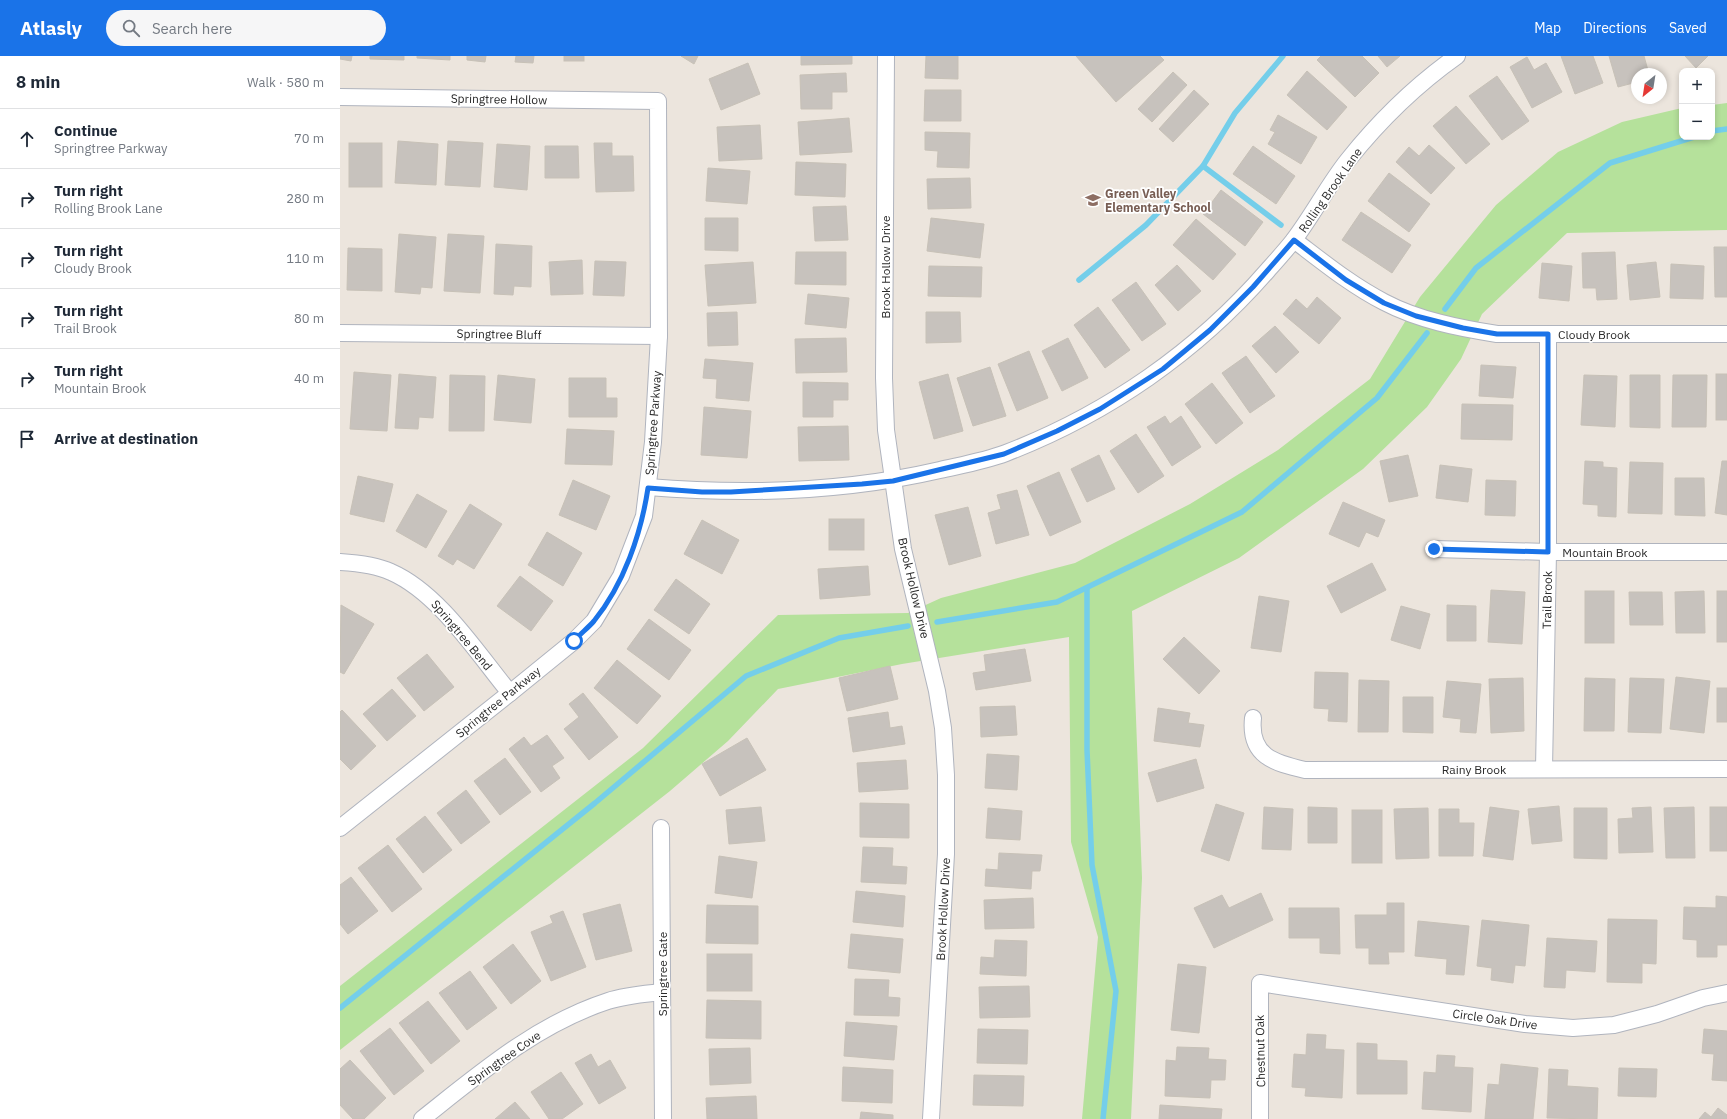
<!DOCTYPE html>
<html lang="en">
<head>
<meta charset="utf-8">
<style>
	body { margin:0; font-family:"IBM Plex Sans",sans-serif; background:#f6f6f7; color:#1f2937 }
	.controls { position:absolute; right:12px; top:12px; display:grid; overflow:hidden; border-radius:8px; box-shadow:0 2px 6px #0003 }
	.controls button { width:36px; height:36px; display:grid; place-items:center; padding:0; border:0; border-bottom:1px solid #e0e1e3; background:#fff; color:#1f2937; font:20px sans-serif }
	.compass { position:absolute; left:1291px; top:12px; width:36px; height:36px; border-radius:50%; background:#fff; box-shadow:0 2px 6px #0003; rotate:210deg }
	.stop { position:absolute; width:12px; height:12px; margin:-9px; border:3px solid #1a73e8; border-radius:50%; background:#fff }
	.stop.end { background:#1a73e8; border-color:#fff; box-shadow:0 1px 4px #0008 }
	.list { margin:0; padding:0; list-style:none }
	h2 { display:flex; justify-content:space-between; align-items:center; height:52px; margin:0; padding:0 16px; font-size:17px }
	h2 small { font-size:13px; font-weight:400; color:#747a83 }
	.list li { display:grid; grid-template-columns:26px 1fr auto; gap:12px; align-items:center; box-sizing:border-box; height:60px; padding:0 16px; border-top:1px solid #e0e1e3 }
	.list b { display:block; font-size:15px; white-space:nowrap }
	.list p { margin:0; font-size:13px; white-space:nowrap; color:#747a83 }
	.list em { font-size:13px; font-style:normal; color:#747a83 }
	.icon { flex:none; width:22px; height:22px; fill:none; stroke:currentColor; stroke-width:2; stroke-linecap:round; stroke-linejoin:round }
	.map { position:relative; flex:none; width:1387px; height:1063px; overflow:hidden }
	header { display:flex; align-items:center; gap:24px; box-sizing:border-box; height:56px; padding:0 20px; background:#1a73e8; color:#fff }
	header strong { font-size:19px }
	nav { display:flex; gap:22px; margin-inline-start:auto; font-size:14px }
	.search { width:280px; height:36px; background:#f6f6f7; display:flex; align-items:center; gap:10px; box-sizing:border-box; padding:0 14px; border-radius:22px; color:#747a83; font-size:15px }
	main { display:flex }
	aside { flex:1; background:#fff }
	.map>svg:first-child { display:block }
	.green { fill:#b5e19b }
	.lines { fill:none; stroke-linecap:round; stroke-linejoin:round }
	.stream { stroke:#74ceea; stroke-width:5.5 }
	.building { fill:#c7c2bd; stroke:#c7c1b7 }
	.street-casing { stroke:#b0b4be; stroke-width:18 }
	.street { stroke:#fff; stroke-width:16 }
	.route { stroke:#1a73e8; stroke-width:5 }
	.labels { text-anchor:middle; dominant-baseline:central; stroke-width:3.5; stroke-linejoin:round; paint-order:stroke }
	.street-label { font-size:12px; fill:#2a2a2a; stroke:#fff }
	.education-label { font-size:12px; font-weight:bold; fill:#785e54; stroke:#fff; text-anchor:start }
</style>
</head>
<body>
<header>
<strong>Atlasly</strong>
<div class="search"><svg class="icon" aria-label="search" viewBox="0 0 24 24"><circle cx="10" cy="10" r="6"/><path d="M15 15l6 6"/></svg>Search here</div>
<nav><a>Map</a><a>Directions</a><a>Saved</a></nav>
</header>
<main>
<aside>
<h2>8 min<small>Walk · 580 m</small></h2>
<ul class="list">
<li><svg class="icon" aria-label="ahead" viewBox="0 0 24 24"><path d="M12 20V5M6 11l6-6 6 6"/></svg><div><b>Continue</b><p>Springtree Parkway</p></div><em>70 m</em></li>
<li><svg class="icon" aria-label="right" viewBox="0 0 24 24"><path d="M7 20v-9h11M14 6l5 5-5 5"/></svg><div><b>Turn right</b><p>Rolling Brook Lane</p></div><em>280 m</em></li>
<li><svg class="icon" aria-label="right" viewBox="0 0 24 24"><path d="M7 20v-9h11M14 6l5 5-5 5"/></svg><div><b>Turn right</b><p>Cloudy Brook</p></div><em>110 m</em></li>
<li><svg class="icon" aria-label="right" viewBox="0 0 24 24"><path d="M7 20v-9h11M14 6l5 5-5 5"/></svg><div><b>Turn right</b><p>Trail Brook</p></div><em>80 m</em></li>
<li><svg class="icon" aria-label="right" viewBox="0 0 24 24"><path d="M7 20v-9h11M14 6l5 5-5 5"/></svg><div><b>Turn right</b><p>Mountain Brook</p></div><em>40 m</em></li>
<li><svg class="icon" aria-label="arrive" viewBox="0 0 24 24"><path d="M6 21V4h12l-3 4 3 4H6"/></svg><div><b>Arrive at destination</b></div></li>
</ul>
</aside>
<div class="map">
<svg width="1387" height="1063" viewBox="0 0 1387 1063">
	<rect width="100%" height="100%" fill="#ece5dd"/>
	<polygon class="green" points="1387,47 1387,174 1227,177 1142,258 1121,303 1087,351 1023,413 899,502 792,555 802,822 791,1063 742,1063 758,881 731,786 729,581 562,608 438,633 388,685 330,735 0,994 0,930 303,692 438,559 568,557 601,542 735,507 850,448 938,394 1030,323 1080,241 1156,149 1218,96 1282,66 1342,52 1342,81 1372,81 1372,49"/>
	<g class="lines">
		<g class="stream">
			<polyline points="1372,75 1387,73"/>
			<polyline points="863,110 941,169"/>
			<polyline points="739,224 806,169 863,110 895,57 943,0"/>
			<polyline points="1105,253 1136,212 1270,107 1354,81"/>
			<polyline points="747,532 747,694 752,809 776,935 763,1063"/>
			<polyline points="597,566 717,546 902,456 1037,342 1087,277"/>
			<polyline points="0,952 255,747 406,620 499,582 568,570"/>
		</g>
	</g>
	<g class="building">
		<polygon points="0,0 12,0 11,5 0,3"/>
		<polygon points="30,0 64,0 64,4 30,3"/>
		<polygon points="77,0 110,0 110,4 77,2"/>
		<polygon points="127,0 146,0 145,6 127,4"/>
		<polygon points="176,0 194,0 193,7 175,6"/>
		<rect x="224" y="0" width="20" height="5"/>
		<polygon points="341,0 358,0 354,8"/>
		<polygon points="461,0 512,0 512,8 461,9"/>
		<polygon points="586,0 618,0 618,23 585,22"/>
		<polygon points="736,0 820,0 824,4 776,46"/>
		<polygon points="981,0 1022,0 1039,17 1015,41 977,4"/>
		<polygon points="1038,0 1060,0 1047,11"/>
		<polygon points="1221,0 1253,0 1263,27 1235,38"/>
		<polygon points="1269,0 1304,0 1309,18 1297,18 1297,26 1278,31"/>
		<polygon points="1345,0 1368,0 1356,12"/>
		<polygon points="1187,1 1194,14 1206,7 1222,36 1192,52 1170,11"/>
		<polygon points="408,7 420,38 381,54 369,23"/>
		<polygon points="967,15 1007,51 987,74 947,39"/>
		<polygon points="833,16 847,29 812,66 798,53"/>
		<polygon points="506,17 507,36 492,36 492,53 461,53 460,19"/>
		<polygon points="1157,20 1189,65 1162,84 1129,40"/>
		<polygon points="585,34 621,34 621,65 584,65"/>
		<polygon points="854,34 869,48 833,86 819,73"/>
		<polygon points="1116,50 1150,88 1126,108 1093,70"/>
		<polygon points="938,59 977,81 961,108 928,88 935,76 930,74"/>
		<polygon points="509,62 512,96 460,99 458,66"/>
		<polygon points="420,69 422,103 379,105 377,71"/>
		<polygon points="585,76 630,77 629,112 597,111 598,95 585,94"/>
		<polygon points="58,85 98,88 96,129 55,127"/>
		<polygon points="108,85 143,87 140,131 105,129"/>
		<rect x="9" y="87" width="33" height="44"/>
		<polygon points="254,87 272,87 272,100 293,100 294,135 256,136"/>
		<polygon points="157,88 190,90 187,134 154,131"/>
		<polygon points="1089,89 1115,112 1091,138 1056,106 1069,91 1079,100"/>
		<polygon points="205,90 238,90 239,122 205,122"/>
		<polygon points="913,90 955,120 936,148 893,118"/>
		<polygon points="456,106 506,108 505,141 455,139"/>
		<polygon points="368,112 410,115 407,148 366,145"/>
		<polygon points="1049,117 1090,148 1069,176 1028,145"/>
		<polygon points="630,122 631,152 588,153 587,123"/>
		<polygon points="881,134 923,166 905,190 863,158"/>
		<polygon points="506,150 508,184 475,185 473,151"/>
		<polygon points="1021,156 1071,189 1052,217 1002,184"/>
		<polygon points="365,162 398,162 398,195 365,194"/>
		<polygon points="591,162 644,168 640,202 587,195"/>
		<polygon points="856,163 896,198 873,224 833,189"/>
		<polygon points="59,178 96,181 92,232 81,231 80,238 55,236"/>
		<polygon points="108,178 144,180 140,237 104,235"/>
		<polygon points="156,188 192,190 191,231 174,230 173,239 154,238"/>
		<polygon points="1374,191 1387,191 1387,241 1375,241"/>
		<polygon points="8,192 42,193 42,235 7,234"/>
		<polygon points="456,196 506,196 506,229 455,228"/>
		<polygon points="1275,196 1277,243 1257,244 1256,232 1243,232 1242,197"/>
		<polygon points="242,204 243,238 211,239 209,206"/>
		<polygon points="255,205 286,206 284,240 253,239"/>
		<polygon points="413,206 416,247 368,250 365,209"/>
		<polygon points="1316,206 1320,241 1290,244 1287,209"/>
		<polygon points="1202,207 1232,210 1229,245 1199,242"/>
		<polygon points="1331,208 1364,210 1363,243 1330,242"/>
		<polygon points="837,209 861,235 838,255 815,229"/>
		<polygon points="589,210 642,211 641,241 588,240"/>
		<polygon points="796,226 826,268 802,285 772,244"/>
		<polygon points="468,238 509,242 506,272 465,268"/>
		<polygon points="977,241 1001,262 979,288 943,258 956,243 967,253"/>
		<polygon points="758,251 790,294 765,312 734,269"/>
		<polygon points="397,256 398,289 368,290 367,257"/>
		<polygon points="586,256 620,256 621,286 586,287"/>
		<polygon points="935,270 959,296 936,317 912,290"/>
		<polygon points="506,282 507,316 456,317 455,283"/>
		<polygon points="728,282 748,322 722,335 702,295"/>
		<polygon points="689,295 708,342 677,355 658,308"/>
		<polygon points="906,300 935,340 910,357 882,317"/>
		<polygon points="365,303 413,307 409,345 376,342 377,323 363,322"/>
		<polygon points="1141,309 1176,311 1173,342 1139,340"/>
		<polygon points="650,311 666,360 633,370 617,322"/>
		<polygon points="14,316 51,319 47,375 10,373"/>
		<polygon points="59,318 96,321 93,362 79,361 78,373 55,372"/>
		<polygon points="608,318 623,375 594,383 579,326"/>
		<rect x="1376" y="318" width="11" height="46"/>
		<polygon points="110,319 145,320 144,375 109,375"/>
		<polygon points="158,319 195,323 191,367 154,364"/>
		<polygon points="1244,319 1277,320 1275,371 1241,369"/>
		<polygon points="1290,319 1320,319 1320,372 1290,371"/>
		<polygon points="1333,319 1367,319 1366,371 1332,371"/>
		<polygon points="229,322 266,322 266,342 277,342 277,361 229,361"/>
		<polygon points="463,326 508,327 508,344 493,344 493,361 463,361"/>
		<polygon points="872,327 903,367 876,388 845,348"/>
		<polygon points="1122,348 1173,349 1172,384 1121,383"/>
		<polygon points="364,351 411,355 407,402 361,399"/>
		<polygon points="825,360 830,368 841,360 861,391 832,410 807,371"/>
		<polygon points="508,370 509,404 459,405 458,371"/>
		<polygon points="227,373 274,375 272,409 225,408"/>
		<polygon points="796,378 824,420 798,437 770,395"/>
		<polygon points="759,399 775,433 747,446 731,413"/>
		<polygon points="1068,399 1078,440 1049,446 1040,405"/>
		<polygon points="1245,405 1263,406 1263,411 1277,412 1276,461 1258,460 1258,449 1243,448"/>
		<polygon points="1382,405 1387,405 1387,459 1375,457"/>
		<polygon points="1290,406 1323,407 1322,458 1288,457"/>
		<polygon points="1100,409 1132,413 1128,446 1096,442"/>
		<polygon points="719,416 741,466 710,480 687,430"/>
		<polygon points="18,420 53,428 44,466 10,458"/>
		<polygon points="1335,422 1364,422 1365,460 1335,459"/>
		<polygon points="233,424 270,440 256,474 219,459"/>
		<polygon points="1146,424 1176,425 1175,460 1145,459"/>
		<polygon points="677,434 689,479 656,488 648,457 661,453 657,439"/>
		<polygon points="77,438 107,455 86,492 56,475"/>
		<polygon points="1003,446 1045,464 1038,481 1026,476 1019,491 989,478"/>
		<polygon points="130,448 162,468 134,513 117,503 113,509 98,500"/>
		<polygon points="628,451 641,500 609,509 595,459"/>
		<rect x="489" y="463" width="35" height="31"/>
		<polygon points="362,464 399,484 382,518 344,498"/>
		<polygon points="207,476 242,497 223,530 188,509"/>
		<polygon points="1032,507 1046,534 1001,557 987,530"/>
		<polygon points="528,510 530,539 480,543 478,513"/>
		<polygon points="180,520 213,545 191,575 157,550"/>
		<polygon points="336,523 370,548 349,578 314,554"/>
		<polygon points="1151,534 1185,536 1182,588 1148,586"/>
		<rect x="1245" y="535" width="29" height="52"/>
		<polygon points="1364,535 1365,577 1336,577 1335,536"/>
		<rect x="1377" y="535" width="10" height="51"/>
		<polygon points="1289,536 1322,536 1323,569 1290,569"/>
		<polygon points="919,540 949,545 941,596 911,592"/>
		<polygon points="1,549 34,568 4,618 0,616"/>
		<polygon points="1107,549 1136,550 1136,585 1107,585"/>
		<polygon points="1061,550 1090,558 1080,593 1051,584"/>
		<polygon points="309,563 351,594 329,624 287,593"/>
		<polygon points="844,581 880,615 859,638 823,603"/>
		<polygon points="685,593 691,625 636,634 633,617 646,615 644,599"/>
		<polygon points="87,598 114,631 84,655 57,622"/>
		<polygon points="277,604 321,640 297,668 254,632"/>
		<polygon points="550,610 558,643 507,655 499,622"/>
		<polygon points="975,616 1008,617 1007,666 988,665 989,653 974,652"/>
		<polygon points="1336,621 1370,625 1364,677 1330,673"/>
		<polygon points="1183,622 1184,675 1151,677 1149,623"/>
		<polygon points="1245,622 1275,623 1274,675 1244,675"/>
		<polygon points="1290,622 1324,623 1321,677 1288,676"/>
		<polygon points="1019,624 1049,625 1048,676 1018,676"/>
		<polygon points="1107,625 1141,628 1136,677 1120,676 1121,663 1103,661"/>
		<rect x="1377" y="632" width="10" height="34"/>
		<polygon points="52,633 76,660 47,685 23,658"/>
		<polygon points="243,637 278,681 249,704 224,673 239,661 229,648"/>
		<polygon points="1063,641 1093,641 1093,677 1063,676"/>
		<polygon points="675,650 677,679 641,681 640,651"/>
		<polygon points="818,652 850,657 848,667 864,669 860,691 814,685"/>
		<polygon points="2,654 36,690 11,714 0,703 0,656"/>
		<polygon points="548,656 550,672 562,670 565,688 513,696 508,662"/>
		<polygon points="207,679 224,702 212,710 220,722 201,736 169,693 184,681 191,690"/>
		<polygon points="407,682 426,714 380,740 362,708"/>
		<polygon points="647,698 679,700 677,734 645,732"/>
		<polygon points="165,702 191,736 160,759 134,725"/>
		<polygon points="856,703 864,732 817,746 808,717"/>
		<polygon points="566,704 568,733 519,736 517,707"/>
		<polygon points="126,734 150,766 121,788 97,757"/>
		<polygon points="520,747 569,748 569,782 520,781"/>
		<polygon points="876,748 904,757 889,805 861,795"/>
		<polygon points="1219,750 1222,785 1192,788 1188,753"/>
		<polygon points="421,751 425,785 389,788 386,754"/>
		<polygon points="924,751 953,753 951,794 922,793"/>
		<polygon points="968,751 997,752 997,787 968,787"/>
		<polygon points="1150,751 1179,755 1173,804 1143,800"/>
		<polygon points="1311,751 1313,796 1279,797 1278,763 1293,762 1292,752"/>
		<polygon points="1354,751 1355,802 1326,802 1324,752"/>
		<rect x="1370" y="751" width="17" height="44"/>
		<polygon points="648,752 682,755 680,784 646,782"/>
		<polygon points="1088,752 1089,802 1056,803 1054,753"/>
		<polygon points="1234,752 1267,752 1267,803 1234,802"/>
		<polygon points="1099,753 1119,753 1119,767 1134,767 1133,800 1099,800"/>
		<rect x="1012" y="754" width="30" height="53"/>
		<polygon points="85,760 112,794 83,817 56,783"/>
		<polygon points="48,789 82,833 52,856 18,812"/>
		<polygon points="523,791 553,792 552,810 567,811 566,828 521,826"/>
		<polygon points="659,797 702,799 700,815 692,815 691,833 645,830 646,813 658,814"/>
		<polygon points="379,800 417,806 412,842 375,837"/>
		<polygon points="11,821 38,855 8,878 0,868 0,829"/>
		<polygon points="516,835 565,840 563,871 513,866"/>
		<polygon points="921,837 933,864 874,892 854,852 882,839 889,852"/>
		<polygon points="1376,840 1387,841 1387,889 1377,889 1377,901 1357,901 1357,884 1343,883 1344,851 1376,852"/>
		<polygon points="693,842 694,872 645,873 644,844"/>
		<polygon points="1047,847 1064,847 1064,896 1048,896 1049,908 1029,908 1029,892 1016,892 1015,859 1047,859"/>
		<polygon points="280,848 292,895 256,904 243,858"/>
		<polygon points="367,849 418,850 418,888 366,887"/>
		<polygon points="949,852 999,852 1000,898 980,897 980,882 949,882"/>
		<polygon points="223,855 246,911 211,925 191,876 213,867 210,860"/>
		<polygon points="1268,863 1317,864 1316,908 1302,907 1302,927 1267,926"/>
		<polygon points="1142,864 1189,869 1185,910 1175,909 1173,927 1151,924 1152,912 1137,910"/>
		<polygon points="1078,865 1129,870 1124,919 1106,918 1107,903 1075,900"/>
		<polygon points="511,878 563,883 560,917 508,912"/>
		<polygon points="1207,882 1257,885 1255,916 1226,914 1225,932 1204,931"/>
		<polygon points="655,884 687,885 686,920 640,918 641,901 654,902"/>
		<polygon points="173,888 201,925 171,948 143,911"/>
		<rect x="367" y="898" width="45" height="37"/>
		<polygon points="838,908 866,911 859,977 831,974"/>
		<polygon points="130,915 157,952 127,974 99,937"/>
		<polygon points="515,923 549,924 548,941 560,942 559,960 514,959"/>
		<polygon points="689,930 690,961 640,962 639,931"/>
		<polygon points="367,944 421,945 421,983 366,982"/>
		<polygon points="88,945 120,985 91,1008 59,967"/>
		<polygon points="506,966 557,970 554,1004 504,1000"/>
		<polygon points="50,972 84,1015 54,1039 20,995"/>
		<polygon points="638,973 688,974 687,1008 637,1007"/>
		<polygon points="1364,973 1387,975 1387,1025 1372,1024 1374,998 1362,997"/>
		<polygon points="967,978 986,979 985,993 1004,994 1002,1042 965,1040 966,1032 952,1031 954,998 966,999"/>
		<polygon points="1017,987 1037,988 1037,1004 1067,1005 1067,1038 1017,1038"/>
		<polygon points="837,991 869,992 868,1003 886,1004 885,1024 871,1024 870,1042 825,1040 826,1004 836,1005"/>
		<polygon points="410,992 411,1027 370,1029 369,993"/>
		<polygon points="251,998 258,1011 270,1004 286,1032 259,1048 235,1007"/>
		<polygon points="1097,999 1115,1000 1114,1011 1133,1012 1131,1056 1082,1053 1084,1016 1096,1017"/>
		<polygon points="10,1004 46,1042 24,1063 13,1063 0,1049 0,1013"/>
		<polygon points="1161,1008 1198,1012 1193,1063 1145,1063 1148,1028 1159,1029"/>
		<polygon points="503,1011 553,1014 552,1047 502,1045"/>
		<polygon points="1279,1012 1317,1013 1316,1041 1278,1040"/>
		<polygon points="1209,1013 1228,1014 1227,1030 1258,1032 1257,1063 1207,1062"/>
		<polygon points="221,1016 243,1048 222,1063 209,1063 191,1036"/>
		<polygon points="634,1019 684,1020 683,1050 633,1049"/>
		<polygon points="416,1040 417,1063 367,1063 366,1042"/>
		<polygon points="175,1046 190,1063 155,1063"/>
		<polygon points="820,1049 882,1053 881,1063 819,1063"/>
		<polygon points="1378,1052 1387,1059 1387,1063 1359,1063 1365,1056 1371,1061"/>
		<polygon points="521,1056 553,1059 553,1063 520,1063"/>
	</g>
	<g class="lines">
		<g class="street-casing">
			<g id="street">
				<polyline points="546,0 544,322 546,374 563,493 597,635 603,672 606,719 606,798 591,1063"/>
				<polyline points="0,41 318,45 319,280 313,386 304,460 281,520 254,565 234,585 170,637 0,772"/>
				<path d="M954,184C983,206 1011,229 1044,246C1078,264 1119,272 1157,278H1387"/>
				<polyline points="0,277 319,280"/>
				<path d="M308,431C405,439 505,436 600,414C622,409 645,405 666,397C767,358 857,296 928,214C936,205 945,195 953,185C973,159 988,129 1008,104C1040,64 1076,29 1117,0"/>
				<polyline points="1094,493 1208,496 1387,496"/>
				<path d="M0,506C16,507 36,509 51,516C99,537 137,597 170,637"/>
				<path d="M913,662C909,700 934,707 965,714L1387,713"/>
				<polyline points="1204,713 1208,496 1208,278"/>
				<polyline points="321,772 323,1063"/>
				<path d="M82,1063C140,1017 197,968 268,945C286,939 304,938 322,936"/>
				<polyline points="920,1063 920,927 1185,968 1233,972 1274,969 1317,958 1363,942 1387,937"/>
			</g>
		</g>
		<use href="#street" class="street"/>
	</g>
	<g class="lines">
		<path class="route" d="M234,585C240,578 248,572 254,565C284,528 301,478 308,432L362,436H391L522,428L553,425L664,398L717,375L760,353L823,313L870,274L913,231L954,184L1006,224L1044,247L1076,260L1123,272L1157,278H1208V496L1094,493"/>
	</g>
	<defs>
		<g id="school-bare" transform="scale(1.2)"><path d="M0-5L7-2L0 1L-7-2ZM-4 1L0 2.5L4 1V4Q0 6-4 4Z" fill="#8d6e63" stroke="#fff" stroke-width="2.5" paint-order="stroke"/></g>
	</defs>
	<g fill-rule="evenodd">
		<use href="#school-bare" x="753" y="144"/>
	</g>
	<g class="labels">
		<g class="street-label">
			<text transform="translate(159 43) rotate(1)">Springtree Hollow</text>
			<text transform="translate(990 134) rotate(-55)">Rolling Brook Lane</text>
			<text transform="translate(545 211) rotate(-90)">Brook Hollow Drive</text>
			<text transform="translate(159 278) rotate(1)">Springtree Bluff</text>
			<text x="1254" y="278">Cloudy Brook</text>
			<text transform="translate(313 367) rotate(-86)">Springtree Parkway</text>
			<text x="1265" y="496">Mountain Brook</text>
			<text transform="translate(574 532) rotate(77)">Brook Hollow Drive</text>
			<text transform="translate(1207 544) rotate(-89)">Trail Brook</text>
			<text transform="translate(122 579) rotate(50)">Springtree Bend</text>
			<text transform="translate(158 646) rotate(-39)">Springtree Parkway</text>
			<text x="1134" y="713">Rainy Brook</text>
			<text transform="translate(603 853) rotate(-87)">Brook Hollow Drive</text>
			<text transform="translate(322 918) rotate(-90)">Springtree Gate</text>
			<text transform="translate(1155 963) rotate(8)">Circle Oak Drive</text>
			<text transform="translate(920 995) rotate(-91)">Chestnut Oak</text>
			<text transform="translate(164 1002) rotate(-35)">Springtree Cove</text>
		</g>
		<g class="education-label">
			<text x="765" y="137">Green Valley<tspan x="765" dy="14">Elementary School</tspan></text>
		</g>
	</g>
</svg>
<div class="controls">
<button>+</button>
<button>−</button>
</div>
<svg class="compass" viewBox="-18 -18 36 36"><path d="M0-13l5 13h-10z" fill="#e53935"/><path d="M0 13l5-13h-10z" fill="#747a83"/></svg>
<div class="stop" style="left:234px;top:585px"></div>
<div class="stop end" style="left:1094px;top:493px"></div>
</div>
</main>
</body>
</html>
